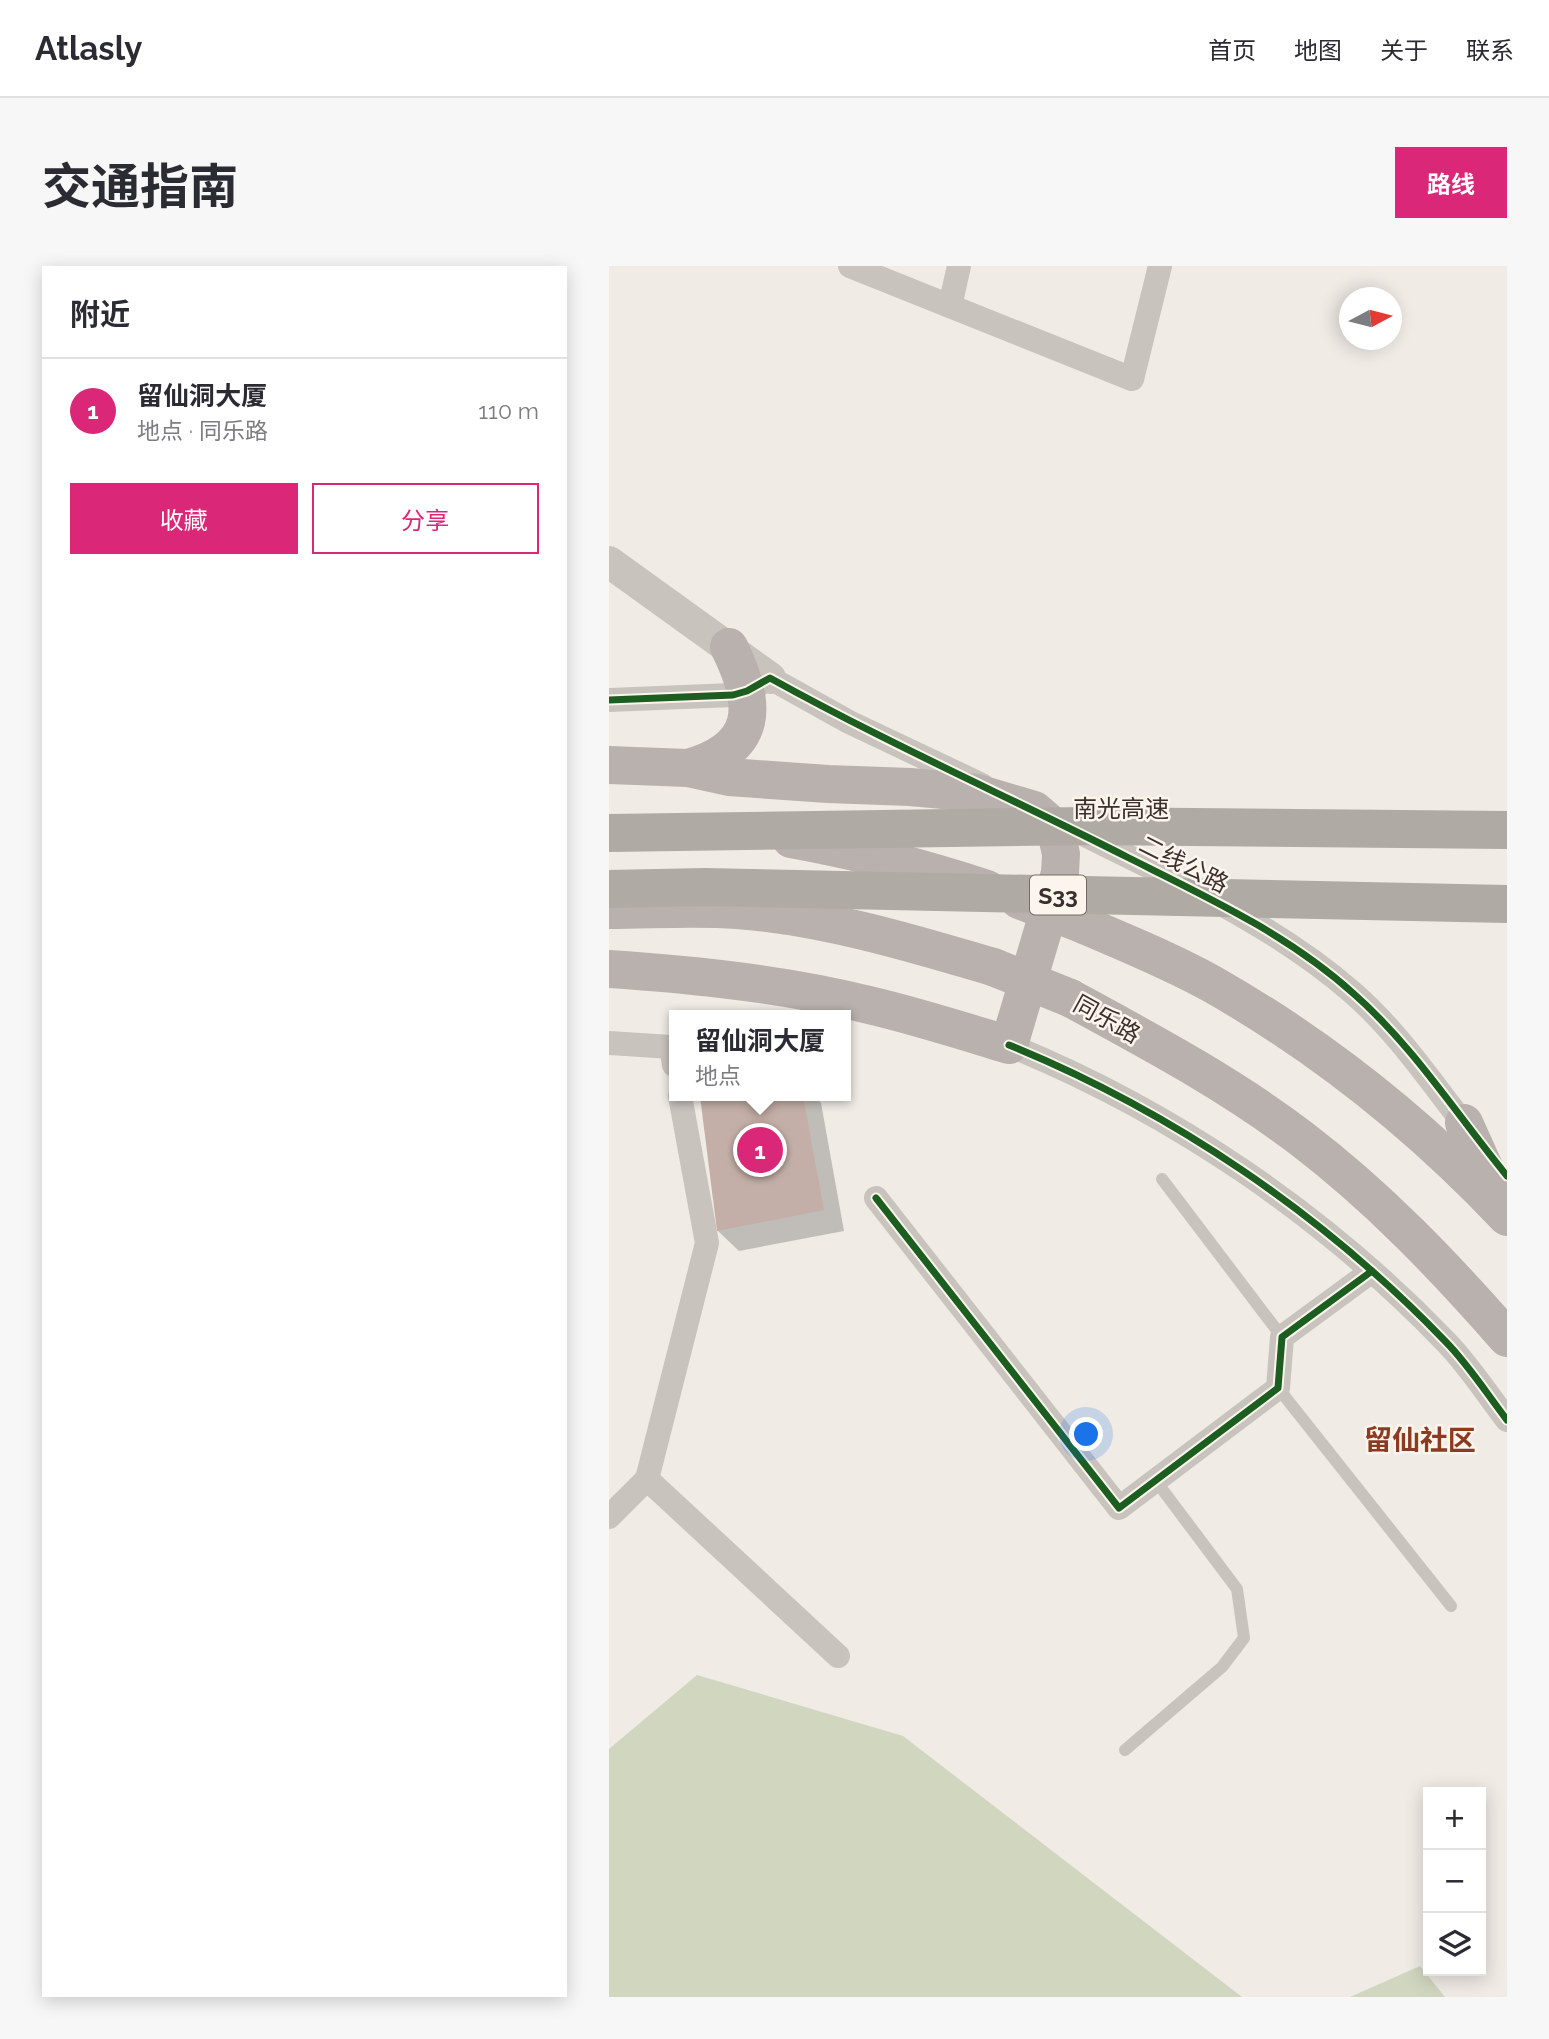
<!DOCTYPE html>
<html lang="zh">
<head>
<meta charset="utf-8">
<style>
	body { margin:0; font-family:Raleway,"Noto Sans SC",sans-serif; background:#f7f7f7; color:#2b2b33 }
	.controls { position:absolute; right:21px; bottom:21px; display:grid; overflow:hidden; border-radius:0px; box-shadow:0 4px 18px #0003 }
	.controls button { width:63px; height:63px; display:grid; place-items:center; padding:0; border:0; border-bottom:2px solid #e1e1e2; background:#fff; color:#2b2b33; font:35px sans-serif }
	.compass { position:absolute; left:730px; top:21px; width:63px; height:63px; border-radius:50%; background:#fff; box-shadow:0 4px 18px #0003; rotate:83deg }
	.you { position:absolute; left:478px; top:1169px; width:24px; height:24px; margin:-18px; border:5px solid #fff; border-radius:50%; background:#1a73e8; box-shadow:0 0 0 10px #1a73e833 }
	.badge { display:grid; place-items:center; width:46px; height:46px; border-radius:50%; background:#db2777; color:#fff; font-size:23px; font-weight:700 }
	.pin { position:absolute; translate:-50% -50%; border:4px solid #fff; box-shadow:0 2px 7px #0006 }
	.popup { position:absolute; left:60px; top:744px; width:182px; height:91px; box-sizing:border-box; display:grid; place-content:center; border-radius:0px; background:#fff; filter:drop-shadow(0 2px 5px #0005); font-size:23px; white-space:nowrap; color:#7c7c81 }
	.popup b { font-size:26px; color:#2b2b33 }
	.popup::after { content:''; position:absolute; left:50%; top:100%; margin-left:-14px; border:14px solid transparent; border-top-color:#fff }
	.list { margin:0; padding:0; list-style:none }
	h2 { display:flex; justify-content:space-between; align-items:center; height:91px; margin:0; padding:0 28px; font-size:30px }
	h2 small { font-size:23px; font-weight:400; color:#7c7c81 }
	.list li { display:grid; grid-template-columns:46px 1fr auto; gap:21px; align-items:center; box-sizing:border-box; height:105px; padding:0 28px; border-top:2px solid #e1e1e2 }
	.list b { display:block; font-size:26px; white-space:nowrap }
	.list p { margin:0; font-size:23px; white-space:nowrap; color:#7c7c81 }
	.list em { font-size:23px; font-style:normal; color:#7c7c81 }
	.actions { display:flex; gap:14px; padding:21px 28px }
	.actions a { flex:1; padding:16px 0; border:2px solid #db2777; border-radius:0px; text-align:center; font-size:24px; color:#db2777 }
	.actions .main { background:#db2777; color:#fff }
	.icon { flex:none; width:38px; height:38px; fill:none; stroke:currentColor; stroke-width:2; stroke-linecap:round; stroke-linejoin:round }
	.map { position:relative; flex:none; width:898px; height:1731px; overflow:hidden; border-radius:0px }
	header { display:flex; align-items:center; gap:42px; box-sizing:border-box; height:98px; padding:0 35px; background:#fff; border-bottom:2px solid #e1e1e2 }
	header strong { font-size:33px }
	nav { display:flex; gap:38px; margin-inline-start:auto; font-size:24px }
	.intro { display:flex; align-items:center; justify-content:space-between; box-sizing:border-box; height:168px; padding:0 42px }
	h1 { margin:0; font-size:49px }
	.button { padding:18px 32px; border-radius:0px; background:#db2777; color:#fff; font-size:24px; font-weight:700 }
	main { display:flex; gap:42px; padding:0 42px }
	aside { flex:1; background:#fff; border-radius:0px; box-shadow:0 4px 18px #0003 }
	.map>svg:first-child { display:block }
	.green { fill:#d1d6bf }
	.shadow { fill:#0003 }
	.building { fill:#c3afa7 }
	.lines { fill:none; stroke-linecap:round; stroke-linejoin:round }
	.service { stroke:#c9c3be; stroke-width:12 }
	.minor { stroke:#c9c3be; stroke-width:24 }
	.tertiary { stroke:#c9c3be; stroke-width:32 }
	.primary { stroke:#b8b1ad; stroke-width:38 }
	.primary-bridge { stroke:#b8b1ad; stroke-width:38 }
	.motorway-bridge { stroke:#afaaa4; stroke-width:38 }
	.cycleway-casing { stroke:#fbf5ee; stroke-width:11 }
	.cycleway { stroke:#1b5e20; stroke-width:7 }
	.labels { text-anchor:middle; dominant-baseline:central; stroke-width:5; stroke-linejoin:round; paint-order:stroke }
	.shield { fill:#fbf5ee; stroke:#756b66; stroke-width:2 }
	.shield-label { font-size:23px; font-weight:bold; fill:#3b302b }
	.street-label { font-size:24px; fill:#3b302b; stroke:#fbf5ee }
	.quarter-label { font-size:28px; font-weight:bold; fill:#8c3b22; stroke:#fbf5ee }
</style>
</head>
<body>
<header>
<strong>Atlasly</strong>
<nav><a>首页</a><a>地图</a><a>关于</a><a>联系</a></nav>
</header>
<div class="intro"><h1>交通指南</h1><a class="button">路线</a></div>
<main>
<aside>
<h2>附近<small></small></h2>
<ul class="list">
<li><span class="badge">1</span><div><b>留仙洞大厦</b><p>地点 · 同乐路</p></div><em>110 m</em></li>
</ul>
<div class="actions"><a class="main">收藏</a><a>分享</a></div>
</aside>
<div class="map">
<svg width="898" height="1731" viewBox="0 0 898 1731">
	<rect width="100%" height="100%" fill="#f0ebe5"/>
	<g class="green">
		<polygon points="88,1409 294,1470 633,1731 0,1731 0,1483"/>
		<polygon points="811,1700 836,1731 741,1731"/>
	</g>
	<polygon class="shadow" points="93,830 205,830 212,837 235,965 130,985 109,965"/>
	<polygon class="building" points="91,830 194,830 215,944 108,965"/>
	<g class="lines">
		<g class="service">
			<polyline points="553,913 673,1071"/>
			<polyline points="669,1122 842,1340"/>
			<polyline points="516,1484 613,1401 635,1372 628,1323 547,1215"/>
		</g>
		<g class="minor">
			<polyline points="241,0 523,113 551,0"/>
			<polyline points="341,40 350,0"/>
			<polyline points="0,434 124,429 138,425 161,412 240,456 373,519"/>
			<path d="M466,564C561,612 663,656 744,727C791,768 825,821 864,869"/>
			<polyline points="0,777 62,781 65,799"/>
			<path d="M400,779C562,845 714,948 836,1075C859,1098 878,1128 898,1154"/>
			<polyline points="267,932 510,1242 669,1122 673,1071 763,1005"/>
			<polyline points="38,1213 229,1390"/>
			<polyline points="0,1251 38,1213 98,977 71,830"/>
		</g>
		<polyline class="tertiary" points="0,296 161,412"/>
		<g class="primary">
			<path d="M0,499L79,502L120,511L219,518L301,521L368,527L425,544L439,556L448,570L452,588L451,607L400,779C354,765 307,750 260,739C176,718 87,709 0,703"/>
			<path d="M79,502C150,482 149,439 120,381"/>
			<path d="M182,573C249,585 314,602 378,623"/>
			<path d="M0,644C43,644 86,641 128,644C213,650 303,677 384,701"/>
			<path d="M473,658C517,677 562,695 603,718C712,780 812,860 898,951"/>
			<path d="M461,732C540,775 621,818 693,873C769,931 835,1000 898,1072"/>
			<polyline points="855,857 887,928"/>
		</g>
		<g class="primary-bridge">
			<polyline points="410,634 473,658"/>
			<polyline points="384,701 461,732"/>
		</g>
		<g class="motorway-bridge">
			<polyline points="0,567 477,560 898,564"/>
			<polyline points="0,623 96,621 898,638"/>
		</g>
		<g class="cycleway-casing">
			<g id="cycleway">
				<path d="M0,434L124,429L138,425L161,412C278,477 400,531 520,592C598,631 680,669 745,728C804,780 848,849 898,910"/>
				<path d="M400,779C562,845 714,948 836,1075C859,1098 878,1128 898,1154"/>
				<polyline points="267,932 510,1242 669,1122 673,1071 763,1005"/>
			</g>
		</g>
		<use href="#cycleway" class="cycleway"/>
	</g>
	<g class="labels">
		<rect class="shield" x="421" y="609.5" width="56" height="39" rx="5"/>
		<g class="shield-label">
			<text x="449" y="629">S33</text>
		</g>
		<g class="street-label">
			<text x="512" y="542">南光高速</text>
			<text transform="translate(575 598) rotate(27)">二线公路</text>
			<text transform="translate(498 753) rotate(29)">同乐路</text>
		</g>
		<g class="quarter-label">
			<text x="811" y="1174">留仙社区</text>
		</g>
	</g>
</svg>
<div class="controls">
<button>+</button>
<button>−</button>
<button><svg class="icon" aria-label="layers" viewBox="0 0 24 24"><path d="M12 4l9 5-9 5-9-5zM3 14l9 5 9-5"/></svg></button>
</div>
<svg class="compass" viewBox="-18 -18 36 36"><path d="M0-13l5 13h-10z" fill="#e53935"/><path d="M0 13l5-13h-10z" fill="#7c7c81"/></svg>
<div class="you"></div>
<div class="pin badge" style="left:151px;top:884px">1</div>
<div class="popup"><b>留仙洞大厦</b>地点</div>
</div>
</main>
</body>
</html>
